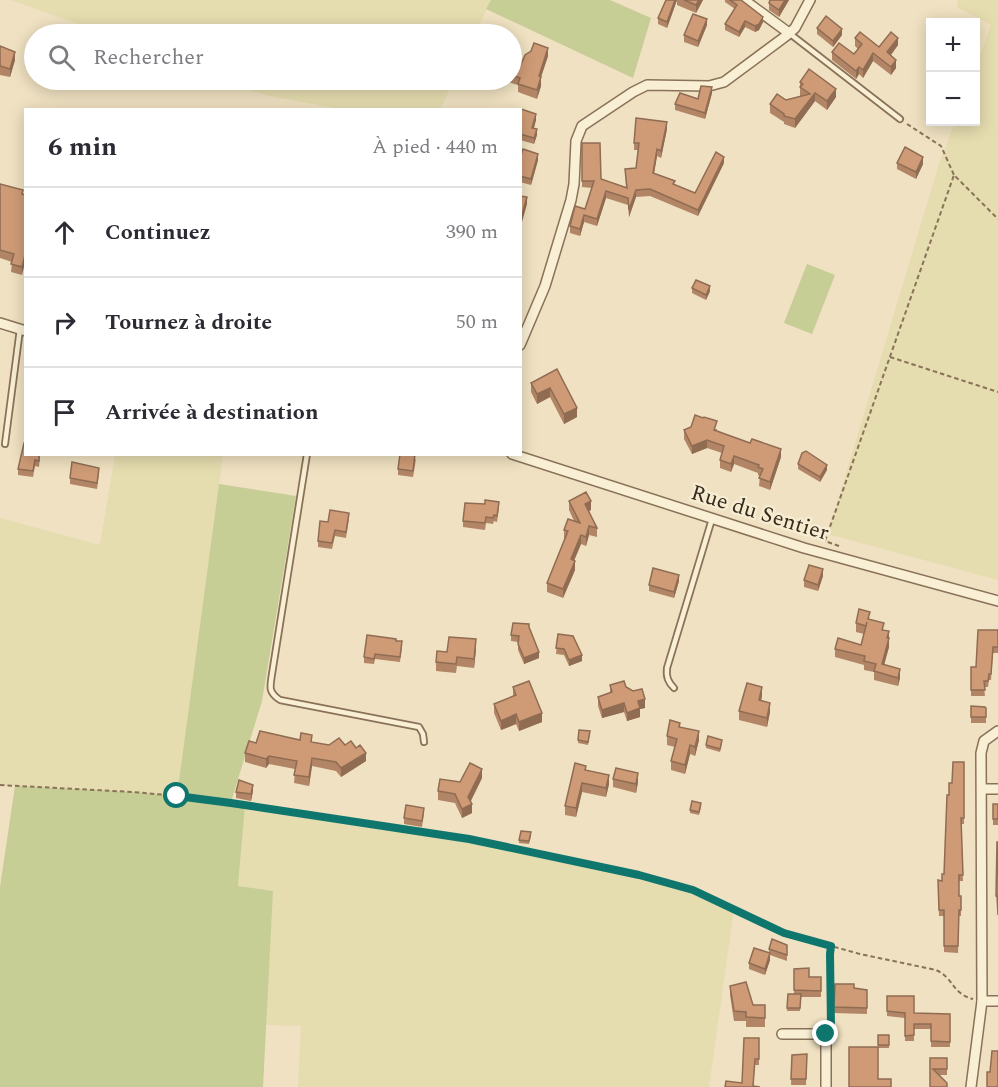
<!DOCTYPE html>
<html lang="fr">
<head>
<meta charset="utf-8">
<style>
	body { margin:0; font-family:Spectral,serif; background:#f7f7f7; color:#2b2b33 }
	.controls { position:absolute; right:18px; top:18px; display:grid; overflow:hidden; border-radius:0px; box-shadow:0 3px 15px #0003 }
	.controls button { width:54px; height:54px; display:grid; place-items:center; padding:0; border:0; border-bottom:2px solid #e1e1e2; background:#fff; color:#2b2b33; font:30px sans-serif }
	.stop { position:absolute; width:18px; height:18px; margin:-14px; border:4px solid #0f766e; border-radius:50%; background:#fff }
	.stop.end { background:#0f766e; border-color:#fff; box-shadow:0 2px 6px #0008 }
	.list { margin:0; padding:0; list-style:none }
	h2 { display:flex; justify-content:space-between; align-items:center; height:78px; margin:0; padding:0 24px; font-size:26px }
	h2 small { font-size:20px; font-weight:400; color:#7c7c81 }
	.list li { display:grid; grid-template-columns:39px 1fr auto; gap:18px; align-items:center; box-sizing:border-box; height:90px; padding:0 24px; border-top:2px solid #e1e1e2 }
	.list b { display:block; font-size:22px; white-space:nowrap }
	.list em { font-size:20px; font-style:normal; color:#7c7c81 }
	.icon { flex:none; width:33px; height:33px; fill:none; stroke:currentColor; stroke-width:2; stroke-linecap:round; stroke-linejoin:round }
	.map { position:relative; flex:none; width:998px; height:1087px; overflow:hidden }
	.search { position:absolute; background:#fff; box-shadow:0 3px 15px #0003; left:24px; top:24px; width:498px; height:66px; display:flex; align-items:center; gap:15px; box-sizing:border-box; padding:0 21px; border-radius:33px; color:#7c7c81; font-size:22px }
	.panel { position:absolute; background:#fff; box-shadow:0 3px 15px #0003; left:24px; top:108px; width:498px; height:348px; border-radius:0px }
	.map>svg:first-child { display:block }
	.farmland { fill:#e5dcaf }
	.green { fill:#c6cd95 }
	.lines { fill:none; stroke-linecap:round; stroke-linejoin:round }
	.lane-casing { stroke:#897258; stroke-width:8 }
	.street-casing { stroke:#897258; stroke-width:12 }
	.path { stroke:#897258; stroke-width:2; stroke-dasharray:4.5 3; stroke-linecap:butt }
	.lane { stroke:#f9efd5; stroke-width:4.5 }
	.street { stroke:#f9efd5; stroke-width:9 }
	.wall { fill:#b18565 }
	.shaded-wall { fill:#906c53 }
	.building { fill:#ce9b76; stroke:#906c53; stroke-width:1.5 }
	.route { stroke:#0f766e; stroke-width:8 }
	.labels { text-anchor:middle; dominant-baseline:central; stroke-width:5; stroke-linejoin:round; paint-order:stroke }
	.street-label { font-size:22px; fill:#382a1d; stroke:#f6ecd1 }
</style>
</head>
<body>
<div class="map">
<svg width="998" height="1087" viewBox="0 0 998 1087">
	<rect width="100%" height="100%" fill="#efe1c1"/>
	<g class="farmland">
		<polygon points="11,0 491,0 475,34 106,34"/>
		<polygon points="958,0 998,0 998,580 828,534 938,167 955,122 976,122 976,67 991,25 957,7"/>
		<polygon points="216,80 454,80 440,110 339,109 270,96"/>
		<polygon points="115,455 223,455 177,796 133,792 0,785 0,518 100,545"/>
		<polygon points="245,805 469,839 558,857 639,875 693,890 734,909 709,1087 298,1087 301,1026 265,1025 273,891 238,886"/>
	</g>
	<g class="green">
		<polygon points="491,0 610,0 651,18 633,78 486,9"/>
		<polygon points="807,264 835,275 812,334 784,323"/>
		<polygon points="219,484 296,496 262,701 231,802 245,805 238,886 273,891 263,1087 0,1087 0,887 15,786 133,792 177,796"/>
	</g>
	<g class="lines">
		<g class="lane-casing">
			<g id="lane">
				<polyline points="789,33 900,119"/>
				<polyline points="5,444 20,329"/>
				<path d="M307,454L272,674C270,687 268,692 280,700L419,727L423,734L424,742"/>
				<path d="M674,688C668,682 666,677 667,668L712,519"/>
			</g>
		</g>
		<g class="street-casing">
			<g id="street">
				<polyline points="744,0 789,33"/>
				<polyline points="0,323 26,331"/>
				<polyline points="520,345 545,286 571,200 574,184 576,141 582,126 633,92 647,85 709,86 724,82 786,36 795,28 810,0"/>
				<polyline points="512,454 804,548 998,601"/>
				<polyline points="982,789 998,789"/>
				<polyline points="982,1001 998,1001"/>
				<polyline points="782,1034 826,1034 826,1087"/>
				<polyline points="971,1087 982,1001 981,753 984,741 998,731"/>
			</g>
		</g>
		<g class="path">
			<polyline points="907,124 941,146 954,175"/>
			<polyline points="890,357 998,392"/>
			<polyline points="839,546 825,541 954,175 998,219"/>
			<path d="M0,785L133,792L177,796L231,803L469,839L639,875L693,890L784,933L860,954L936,970C955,979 951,993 973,999"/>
			<polyline points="831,1024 830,955 831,946"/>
		</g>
		<use href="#lane" class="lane"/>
		<use href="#street" class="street"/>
	</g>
	<g class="wall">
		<polygon points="666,0 703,0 696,13 677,5 677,0 667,28 658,24 658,18"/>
		<polygon points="725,0 741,0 763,22 759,30 755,32 745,27 739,37 725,30 725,24 735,9 725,2"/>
		<polygon points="769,0 789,0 779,17 769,10 769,3 770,1"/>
		<polygon points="707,25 698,47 684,42 684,35"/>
		<polygon points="817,28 842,35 833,47 817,34"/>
		<polygon points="855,38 879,47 898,45 891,55 896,68 891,75 873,61 863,78 859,74 856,79 832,60 832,52 854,54 858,49 855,46"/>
		<polygon points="0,46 15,60 10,77 0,75"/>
		<polygon points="548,56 541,77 541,86 537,99 518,92 518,85 505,81 505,80 512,80 512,61 521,64"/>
		<polygon points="118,80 135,80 134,84"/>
		<polygon points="800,82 836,97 827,110 815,101 795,128 784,124 784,122 770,113 770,104 800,96"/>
		<polygon points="712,93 705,119 675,110 675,104 698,99"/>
		<polygon points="520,112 536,120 534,128 537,135 534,144 520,140"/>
		<polygon points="667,129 661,158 657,156 654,173 675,185 695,193 724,163 698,216 650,196 636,197 629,217 628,205 606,198 597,226 584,222 580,236 570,233 570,226 585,209 592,188 582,187 582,143 601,179 626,187 625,169 636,168 638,150 634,150 634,143"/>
		<polygon points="520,158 538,160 531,185 520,182"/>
		<polygon points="897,163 923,164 916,179 897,169"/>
		<polygon points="0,184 23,190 22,275 11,272 12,262 0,258"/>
		<polygon points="692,288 710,291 706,300 692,293"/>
		<polygon points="557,369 577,417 564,424 550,397 537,404 531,392 531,383"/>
		<polygon points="717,429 717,431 781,457 770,490 759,486 760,476 758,475 758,473 734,464 731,472 720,468 720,460 722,453 707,448 692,454 684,439 684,430"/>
		<polygon points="40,454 39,467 35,466 33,477 18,475 18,469"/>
		<polygon points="416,459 413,477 398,475 398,469"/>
		<polygon points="798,464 827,470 820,482 798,469"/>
		<polygon points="99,474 97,489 70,484 70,478"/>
		<polygon points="569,501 591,510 588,511 597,528 597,537 589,535 586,546 581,544 574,560 575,570 563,598 547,592 547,583 565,539 564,539 564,530 574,521 569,510"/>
		<polygon points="499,508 497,522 494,521 493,524 486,523 485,530 463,527 463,521"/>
		<polygon points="349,519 346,538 335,536 332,549 318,547 318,541 328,522"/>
		<polygon points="823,576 818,591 804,587 804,580"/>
		<polygon points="679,581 674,598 649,591 649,585"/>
		<polygon points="870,619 884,630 889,631 889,647 884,664 900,678 898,686 874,680 874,672 864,670 864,665 835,657 835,649 861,645 864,634 856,632 856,623"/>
		<polygon points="529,629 539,658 524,664 518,650 518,642 511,641 511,635"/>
		<polygon points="998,630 998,653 993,653 991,680 989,680 988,687 984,687 985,696 971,696 971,667 976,667"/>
		<polygon points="558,634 582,661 569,666 564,655 556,654"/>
		<polygon points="396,641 402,647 400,662 375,659 374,664 364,663 364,657"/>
		<polygon points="476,649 474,668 457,666 456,673 436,671 436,662 447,652"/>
		<polygon points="610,685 626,687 645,708 640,709 640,717 627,721 624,712 602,718 598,706 598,697 610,693"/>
		<polygon points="513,687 542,722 519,731 516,724 501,730 494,713 494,704 513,696"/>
		<polygon points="762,696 761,700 770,712 767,727 739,720 739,711"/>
		<polygon points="971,706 986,708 986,723 971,723"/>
		<polygon points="680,727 699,740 695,756 690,754 685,774 671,770 671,761 675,747 667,745 667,736"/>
		<polygon points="590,734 588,745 578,743 578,740"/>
		<polygon points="300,740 329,745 345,745 366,761 341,777 336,771 312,766 309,786 294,783 295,769 269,764 266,768 245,762 245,753 256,743"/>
		<polygon points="722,743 720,752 706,748 706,745"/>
		<polygon points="964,762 964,824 961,824 963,881 959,881 959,896 961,896 961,916 959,916 958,953 944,952 944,916 939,916 938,880 942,881 944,874 949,795 952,783"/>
		<polygon points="586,770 609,784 606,797 582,792 576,817 565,815 565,806"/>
		<polygon points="482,778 471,801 472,813 462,818 455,803 438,800 438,791 460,782"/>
		<polygon points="613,779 638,782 636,793 613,787"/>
		<polygon points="253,791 251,801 236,798 236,792"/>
		<rect x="993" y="804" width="5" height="21"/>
		<polygon points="701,807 699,815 690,813 690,810"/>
		<polygon points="424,814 422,827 404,824 404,818"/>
		<polygon points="531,836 529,844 519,843 519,840"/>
		<polygon points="787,945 787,961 770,955 770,960 765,975 749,969 749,963 769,953 769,949"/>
		<polygon points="794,969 809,977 821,977 821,997 801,997 800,1011 787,1011 788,994 794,994"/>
		<polygon points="835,984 854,988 867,990 867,1014 834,1013"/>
		<polygon points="730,986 753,1005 765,1018 765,1027 746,1027 746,1021 734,1021 730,995"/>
		<polygon points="887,996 914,1013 950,1014 950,1047 931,1047 931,1029 914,1029 914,1041 905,1041 905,1018 887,1016"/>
		<rect x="878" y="1035" width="11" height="13"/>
		<polygon points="759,1038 759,1065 755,1065 753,1086 725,1087 742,1083"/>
		<polygon points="807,1054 806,1085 791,1085 792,1055"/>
		<polygon points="930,1058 947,1058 947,1075 939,1075 930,1087"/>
	</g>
	<g class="shaded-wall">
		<polygon points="675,0 677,0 667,28 667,22"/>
		<polygon points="699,0 703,0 696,13 696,5"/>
		<polygon points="785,0 789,0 779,17 779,10"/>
		<polygon points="763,17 763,22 759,30 755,32 755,26"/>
		<polygon points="707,19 707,25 698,47 698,41"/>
		<polygon points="745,21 745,27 739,37 739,32"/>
		<polygon points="842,29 842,35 833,47 833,41"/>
		<polygon points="898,38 898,45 887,60 887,52"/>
		<polygon points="548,48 548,56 541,77 541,86 537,99 539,76"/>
		<polygon points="15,52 15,60 10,77 10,69"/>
		<polygon points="873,53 873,61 863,78 863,70"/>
		<polygon points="896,60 896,68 891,75 891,67"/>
		<polygon points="859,67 859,74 856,79 856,71"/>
		<polygon points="712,87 712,93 705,119 705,113"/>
		<polygon points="836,89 836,97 827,110 827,101"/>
		<polygon points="815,93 815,101 795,128 795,119"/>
		<polygon points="536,114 536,120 532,134 532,128"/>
		<polygon points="667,122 667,129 661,158 661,151"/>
		<polygon points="537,129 537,135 534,144 534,138"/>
		<polygon points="657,149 657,156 653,180 653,173"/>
		<polygon points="538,154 538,160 531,185 531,179"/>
		<polygon points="724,157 724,163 698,216 698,210"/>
		<polygon points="923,157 923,164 916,179 916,172"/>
		<polygon points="636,190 636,197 629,217 629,210"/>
		<polygon points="606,191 606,198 597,226 597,219"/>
		<polygon points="527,197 527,204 522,222 522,215"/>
		<polygon points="584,215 584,222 580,236 580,229"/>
		<polygon points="26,251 26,259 22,275 22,267"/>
		<polygon points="710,286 710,291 706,300 706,295"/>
		<polygon points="550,388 550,397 537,404 537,394"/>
		<polygon points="577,408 577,417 564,424 564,414"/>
		<polygon points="707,440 707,448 692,454 692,446"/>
		<polygon points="781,449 781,457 770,490 770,482"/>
		<polygon points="734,456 734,464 731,472 731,464"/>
		<polygon points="827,465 827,470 820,482 820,477"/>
		<polygon points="591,501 591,510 585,513 585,504"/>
		<polygon points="589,526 589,535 586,546 586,537"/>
		<polygon points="581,535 581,544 571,568 571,559"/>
		<polygon points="575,561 575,570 563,598 563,589"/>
		<polygon points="823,569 823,576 818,591 818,585"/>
		<polygon points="679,575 679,581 674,598 674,592"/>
		<polygon points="889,631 889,647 882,673 882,664"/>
		<polygon points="476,639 476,649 474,668 474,659"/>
		<polygon points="539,652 539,658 524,664 524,658"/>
		<polygon points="582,655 582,661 569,666 569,660"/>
		<polygon points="900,669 900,678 898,686 898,678"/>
		<polygon points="762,687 762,696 759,709 759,700"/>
		<polygon points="645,699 645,708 640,709 640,717 627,721 627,713 638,701"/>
		<polygon points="624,703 624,712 602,718 602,710"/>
		<polygon points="770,703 770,712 767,727 767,718"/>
		<polygon points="542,713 542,722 519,731 519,722"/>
		<polygon points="516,714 516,724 501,730 501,721"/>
		<polygon points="699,731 699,740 695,756 695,747"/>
		<polygon points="690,745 690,754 685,774 685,765"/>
		<polygon points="366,753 366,761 341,777 341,768"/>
		<polygon points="269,756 269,764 266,768 266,759"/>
		<polygon points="312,758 312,766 309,786 309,777"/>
		<polygon points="482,769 482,778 468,806 468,797"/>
		<polygon points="638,773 638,782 636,793 636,784"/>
		<polygon points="609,775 609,784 606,797 606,788"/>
		<polygon points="582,783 582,792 576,817 576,808"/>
		<polygon points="253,785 253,791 251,801 251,794"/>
		<polygon points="472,804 472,813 462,818 462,809"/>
		<polygon points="770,953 770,960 765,975 765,969"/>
	</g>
	<g class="building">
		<polygon points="666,0 675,0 667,22 658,18"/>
		<polygon points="684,0 699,0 696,5"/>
		<polygon points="730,0 741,0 763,17 759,24 755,26 745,21 739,32 725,24 737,5"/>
		<polygon points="770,0 785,0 779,10 769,3"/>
		<polygon points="693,14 707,19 698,41 684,35"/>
		<polygon points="826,16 842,29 833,41 817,28"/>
		<polygon points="860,32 879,47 891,32 898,38 887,52 896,60 891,67 873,53 863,70 859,67 856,71 832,52 839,43 854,54 862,44 855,38"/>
		<polygon points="534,43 548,48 539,76 541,77 537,90 518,84 520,78 512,75 512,61 521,64 525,55 531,51"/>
		<polygon points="0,46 15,52 10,69 0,66"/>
		<polygon points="809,69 836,89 827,101 815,93 795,119 784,116 784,114 770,104 777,94 786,100 810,94 800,87 803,84 800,82"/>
		<polygon points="701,86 712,87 705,113 675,104 680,93 698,99"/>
		<polygon points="521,109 536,114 532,128 537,129 534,138 520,134"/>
		<polygon points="636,118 667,122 661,151 657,149 653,173 675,181 673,184 695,193 716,152 724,157 698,210 650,189 636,190 629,210 628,198 606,191 597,219 584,215 580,229 570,226 575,206 585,209 594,181 582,181 582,143 600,143 601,179 627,188 625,169 636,168 639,143 634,143"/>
		<polygon points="905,147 923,157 916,172 897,163"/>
		<polygon points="523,149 538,154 531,179 520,176 520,158"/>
		<polygon points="0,184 23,190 22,194 26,195 26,251 22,267 11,264 14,254 0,250"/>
		<polygon points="520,196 527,197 522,215 520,215"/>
		<polygon points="696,280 710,286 706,295 692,288"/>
		<polygon points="557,369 577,408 564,414 550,388 537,394 531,383"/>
		<polygon points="695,415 703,418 704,417 717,421 714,430 750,443 752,439 781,449 770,482 759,478 763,469 758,467 759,465 734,456 731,464 720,460 724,446 707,440 692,446 684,430 691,427"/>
		<polygon points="24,443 26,443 26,454 39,454 39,461 35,460 33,471 18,469"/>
		<polygon points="806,451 827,465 820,477 798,464 802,453"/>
		<polygon points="400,454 415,454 413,471 398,469"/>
		<polygon points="72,462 99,468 97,483 70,478"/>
		<polygon points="586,492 591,501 585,504 597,528 589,526 586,537 581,535 571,559 575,561 563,589 547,583 568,531 564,530 568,519 580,523 569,501"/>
		<polygon points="485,500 499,502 497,516 494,515 493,518 486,517 485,523 463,521 465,503 485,504"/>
		<polygon points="330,510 349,513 346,532 335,530 332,543 318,541 320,521 328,522"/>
		<polygon points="809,565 823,569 818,585 804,580"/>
		<polygon points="653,568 679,575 674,592 649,585"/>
		<polygon points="859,609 870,612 868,619 884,623 882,630 889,631 887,638 889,638 882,664 900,669 898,678 874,671 876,664 864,661 865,656 835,649 838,638 861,645 867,622 866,626 856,623"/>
		<polygon points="513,623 529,624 529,627 539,652 524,658 518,644 519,636 511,635"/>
		<polygon points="978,630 998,630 998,647 993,647 991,674 989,674 988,681 984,681 985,690 971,690 971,667 976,667"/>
		<polygon points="558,634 573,636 582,655 569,660 564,649 556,648"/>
		<polygon points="367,635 396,639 396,641 402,641 400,657 375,654 374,659 364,657"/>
		<polygon points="449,637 476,639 474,659 457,657 456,664 436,662 437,651 447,652"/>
		<polygon points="529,681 542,713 519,722 516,714 501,721 494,704 516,695 513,687"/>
		<polygon points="624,681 626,687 633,691 642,689 645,699 638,701 640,708 627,713 624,703 602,710 598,697 612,692 610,685"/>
		<polygon points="747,683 762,687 759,700 770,703 767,718 739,711"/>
		<polygon points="971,706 985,707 986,708 986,717 971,717"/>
		<polygon points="670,720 680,723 679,727 699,731 695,747 690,745 685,765 671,761 677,739 667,736"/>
		<polygon points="579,730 590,731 588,742 578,740"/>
		<polygon points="260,731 300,740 301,733 312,735 311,742 329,745 339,738 345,745 351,741 356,748 360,745 366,753 341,768 336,762 312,758 309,777 294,775 297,761 269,756 266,759 245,753 249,741 256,743"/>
		<polygon points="708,736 722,740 720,749 706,745"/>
		<polygon points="953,762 964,762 964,818 961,818 963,875 959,875 959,896 961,896 961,910 959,910 958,946 944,946 944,910 939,910 938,880 942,881 942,874 944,874 947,795 949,795 949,783 952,783"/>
		<polygon points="470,763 482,769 468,797 472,804 462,809 455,794 438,791 440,779 460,782"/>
		<polygon points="575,763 586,766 585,770 609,775 606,788 582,783 576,808 565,806"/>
		<polygon points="616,768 638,773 636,784 613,779"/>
		<polygon points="239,780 253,785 251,794 236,792"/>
		<polygon points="692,801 701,803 699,812 690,810"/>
		<rect x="993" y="804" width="5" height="15"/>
		<polygon points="406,805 424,808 422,821 404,818"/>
		<polygon points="521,831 531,832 529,841 519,840"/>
		<polygon points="997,842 998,842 998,915 997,896 996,896"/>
		<polygon points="772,939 787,945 787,955 769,949"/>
		<polygon points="754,948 770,953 765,969 749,963"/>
		<polygon points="809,968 809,977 821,977 821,991 794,990 794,969"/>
		<polygon points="746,982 753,1005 765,1005 765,1018 746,1017 746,1012 734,1011 730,986"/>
		<polygon points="835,984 854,984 854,988 867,990 867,1008 834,1007"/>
		<polygon points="788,994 801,994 800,1008 787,1008"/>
		<polygon points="887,996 914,996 914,1013 950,1014 950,1042 931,1041 931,1024 914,1024 914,1035 905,1036 905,1013 887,1011"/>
		<rect x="878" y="1035" width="11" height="10"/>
		<polygon points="744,1038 759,1038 759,1059 755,1059 753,1086 760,1087 725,1087 726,1081 742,1083"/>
		<polygon points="849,1047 878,1047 878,1079 891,1079 891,1087 849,1087"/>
		<polygon points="992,1051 998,1051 998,1087 987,1087 987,1072 990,1072"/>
		<polygon points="807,1054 806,1079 791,1079 792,1055"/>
		<polygon points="930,1058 947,1058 947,1069 933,1069 947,1083 947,1087 930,1087"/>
	</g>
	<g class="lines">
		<polyline class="route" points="177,796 231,803 469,839 639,875 693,890 784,933 831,946 830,954 831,1027 826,1034"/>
	</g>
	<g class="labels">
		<g class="street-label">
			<text transform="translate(760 513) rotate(17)">Rue du Sentier</text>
		</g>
	</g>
</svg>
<div class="controls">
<button>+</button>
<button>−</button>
</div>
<div class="stop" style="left:177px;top:796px"></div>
<div class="stop end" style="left:826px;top:1034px"></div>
<div class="search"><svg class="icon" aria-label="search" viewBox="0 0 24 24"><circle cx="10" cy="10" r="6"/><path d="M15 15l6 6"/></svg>Rechercher</div>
<section class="panel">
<h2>6 min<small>À pied · 440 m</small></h2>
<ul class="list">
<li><svg class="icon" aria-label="ahead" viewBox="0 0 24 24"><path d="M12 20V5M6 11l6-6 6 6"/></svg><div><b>Continuez</b></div><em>390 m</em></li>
<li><svg class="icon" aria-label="right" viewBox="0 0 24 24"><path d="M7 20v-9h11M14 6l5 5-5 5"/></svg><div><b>Tournez à droite</b></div><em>50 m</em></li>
<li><svg class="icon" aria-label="arrive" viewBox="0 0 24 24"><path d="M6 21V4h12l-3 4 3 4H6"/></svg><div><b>Arrivée à destination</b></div></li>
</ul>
</section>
</div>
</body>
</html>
